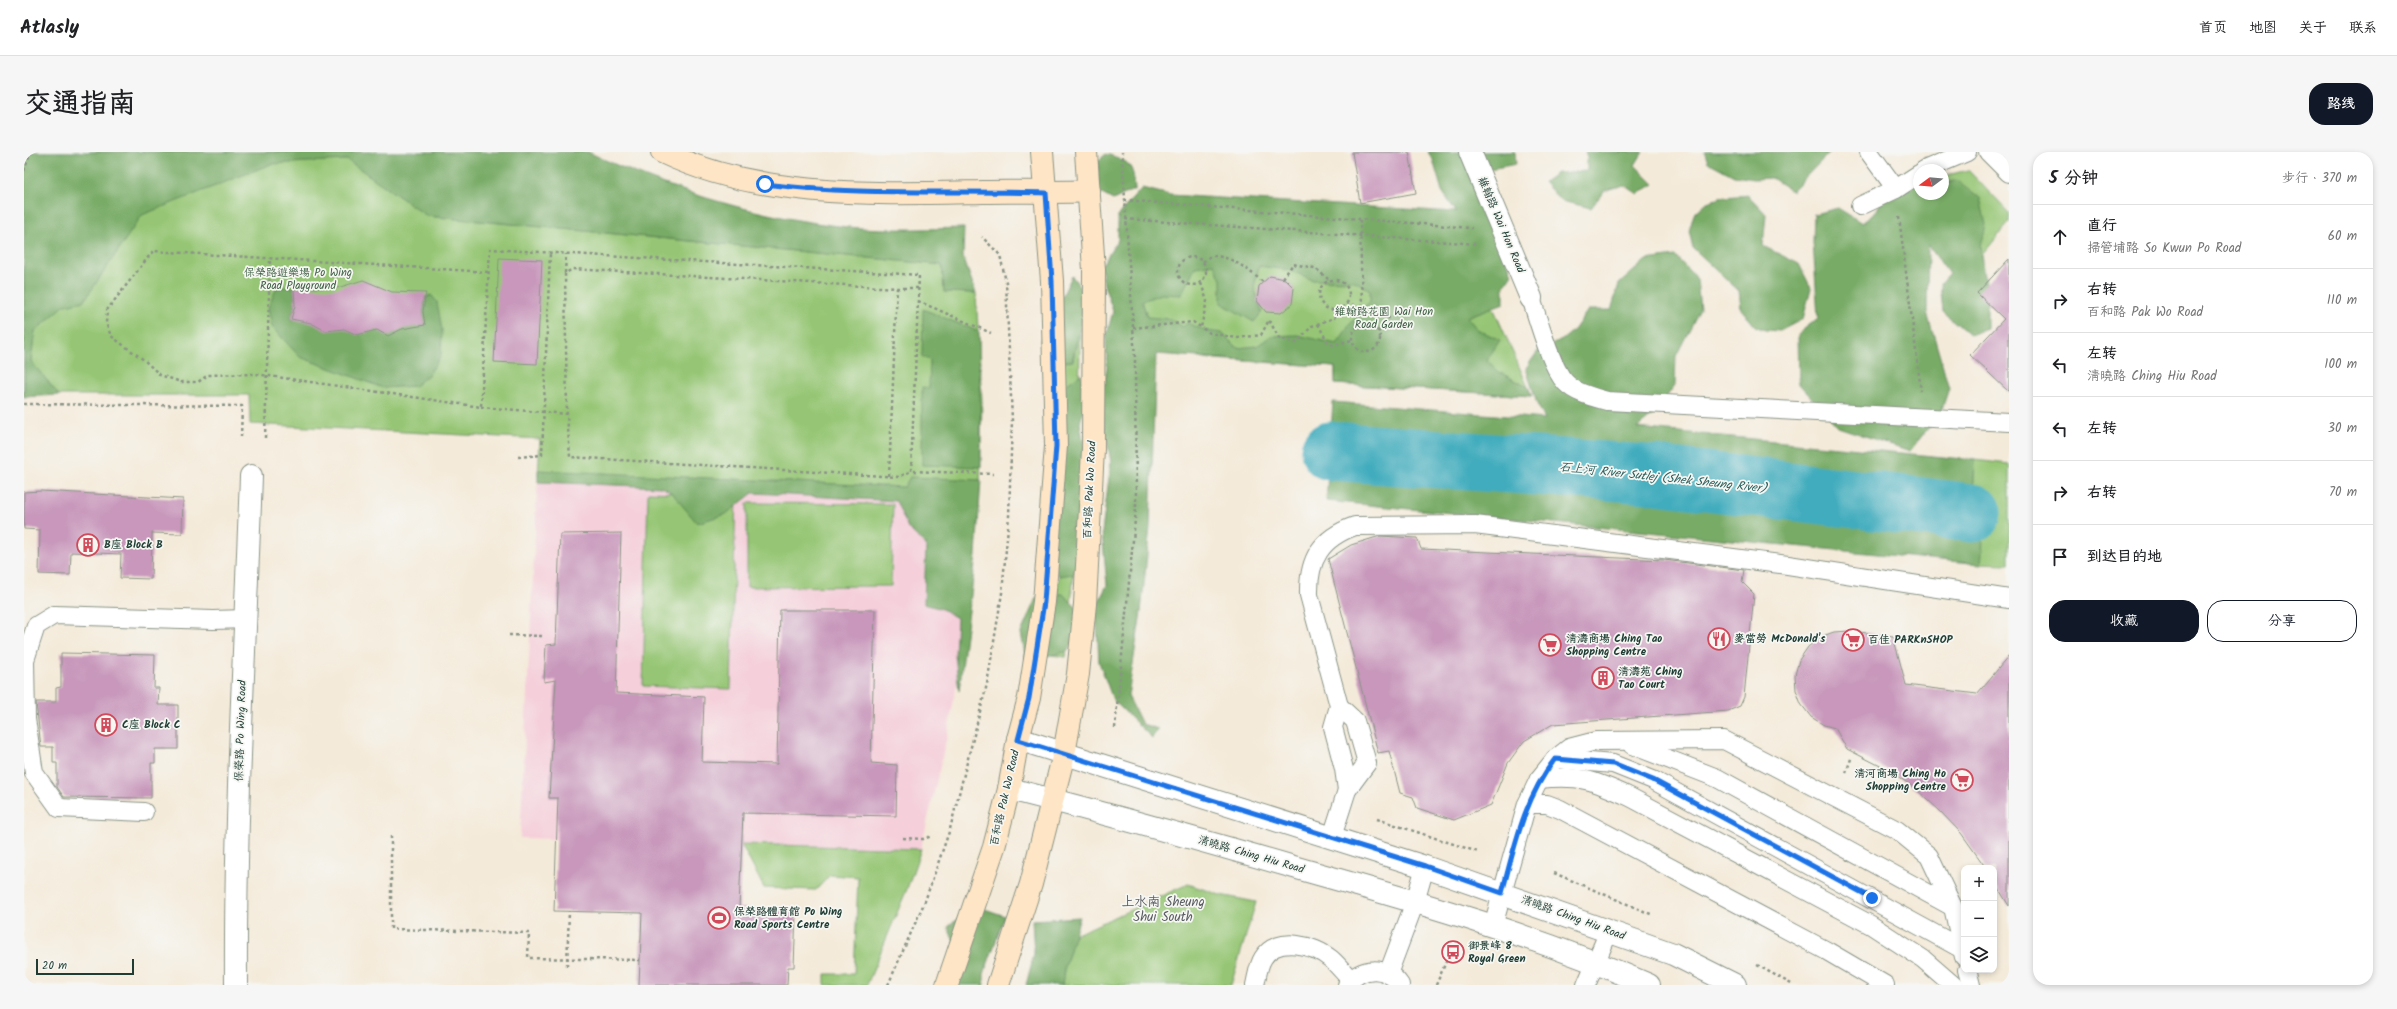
<!DOCTYPE html>
<html lang="zh">
<head>
<meta charset="utf-8">
<style>
	body { margin:0; font-family:Kalam,"LXGW WenKai TC",sans-serif; background:#f6f6f6; color:#202124 }
	.controls { position:absolute; right:12px; bottom:12px; display:grid; overflow:hidden; border-radius:8px; box-shadow:0 2px 6px #0003 }
	.controls button { width:36px; height:36px; display:grid; place-items:center; padding:0; border:0; border-bottom:1px solid #e0e0e0; background:#fff; color:#202124; font:20px sans-serif }
	.compass { position:absolute; left:1889px; top:12px; width:36px; height:36px; border-radius:50%; background:#fff; box-shadow:0 2px 6px #0003; rotate:254deg }
	.scale { position:absolute; left:12px; bottom:10px; width:98px; box-sizing:border-box; padding-left:4px; border:2px solid #1f3d34; border-top:0; font-size:11px; line-height:14px; white-space:nowrap; color:#1f3d34; -webkit-text-stroke:3px #f6f6f2; paint-order:stroke }
	.stop { position:absolute; width:12px; height:12px; margin:-9px; border:3px solid #1a73e8; border-radius:50%; background:#fff }
	.stop.end { background:#1a73e8; border-color:#fff; box-shadow:0 1px 4px #0008 }
	.list { margin:0; padding:0; list-style:none }
	h2 { display:flex; justify-content:space-between; align-items:center; height:52px; margin:0; padding:0 16px; font-size:17px }
	h2 small { font-size:13px; font-weight:400; color:#757577 }
	.list li { display:grid; grid-template-columns:26px 1fr auto; gap:12px; align-items:center; box-sizing:border-box; height:64px; padding:0 16px; border-top:1px solid #e0e0e0 }
	.list b { display:block; font-size:15px; white-space:nowrap }
	.list p { margin:0; font-size:13px; white-space:nowrap; color:#757577 }
	.list em { font-size:13px; font-style:normal; color:#757577 }
	.actions { display:flex; gap:8px; padding:12px 16px }
	.actions a { flex:1; padding:9px 0; border:1px solid #111827; border-radius:16px; text-align:center; font-size:14px; color:#111827 }
	.actions .main { background:#111827; color:#fff }
	.icon { flex:none; width:22px; height:22px; fill:none; stroke:currentColor; stroke-width:2; stroke-linecap:round; stroke-linejoin:round }
	.map { position:relative; flex:none; width:1985px; height:833px; overflow:hidden; border-radius:16px }
	header { display:flex; align-items:center; gap:24px; box-sizing:border-box; height:56px; padding:0 20px; background:#fff; border-bottom:1px solid #e0e0e0 }
	header strong { font-size:19px }
	nav { display:flex; gap:22px; margin-inline-start:auto; font-size:14px }
	.intro { display:flex; align-items:center; justify-content:space-between; box-sizing:border-box; height:96px; padding:0 24px }
	h1 { margin:0; font-size:28px }
	.button { padding:10px 18px; border-radius:16px; background:#111827; color:#fff; font-size:14px; font-weight:700 }
	main { display:flex; gap:24px; padding:0 24px }
	aside { flex:1; background:#fff; border-radius:16px; box-shadow:0 2px 6px #0003 }
	.map>svg:first-child { display:block }
	.built { fill:#f5cfda }
	.green { fill:#96c675; stroke:#5a8254 }
	.forest { fill:#78ab66; stroke:#4c744d; fill-rule:evenodd }
	.lines { fill:none; stroke-linecap:round; stroke-linejoin:round }
	.river { stroke:#3facbd; stroke-width:59 }
	.building { fill:#c897bb }
	.service-casing { stroke:#8a9486; stroke-width:20 }
	.minor-casing { stroke:#8a9486; stroke-width:24 }
	.tertiary-casing { stroke:#8a9486; stroke-width:24 }
	.secondary-casing { stroke:#8a9486; stroke-width:24 }
	.path { stroke:#8a9486; stroke-width:2.5; stroke-dasharray:3 3; stroke-linecap:butt }
	.service { stroke:#fff; stroke-width:18 }
	.minor { stroke:#fff; stroke-width:22 }
	.tertiary { stroke:#fff; stroke-width:22 }
	.secondary { stroke:#fee5c5; stroke-width:22 }
	.path-bridge { stroke:#8a9486; stroke-width:2.5; stroke-dasharray:3 3; stroke-linecap:butt }
	.route { stroke:#1a73e8; stroke-width:5 }
	.labels { text-anchor:middle; dominant-baseline:central; stroke-width:3.5; stroke-linejoin:round; paint-order:stroke }
	.street-label { font-size:11px; fill:#1f3d34; stroke:#f6f6f2 }
	.park-label { font-size:11px; fill:#3d5f44; stroke:#f6f6f2 }
	.poi-label { font-size:11px; font-weight:bold; fill:#1f3d34; stroke:#f6f6f2; text-anchor:start }
	.water-label { font-size:12px; font-style:italic; fill:#295e5d; stroke:#f6f6f2 }
	.quarter-label { font-size:13px; fill:#5a5c63; stroke:#f6f6f2 }
</style>
</head>
<body>
<header>
<strong>Atlasly</strong>
<nav><a>首页</a><a>地图</a><a>关于</a><a>联系</a></nav>
</header>
<div class="intro"><h1>交通指南</h1><a class="button">路线</a></div>
<main>
<div class="map">
<svg width="1985" height="833" viewBox="0 0 1985 833">
	<rect width="100%" height="100%" fill="#f6f6f2"/>
	<filter id="ink" filterUnits="userSpaceOnUse"><feTurbulence type="fractalNoise" baseFrequency=".025" numOctaves="2"/><feDisplacementMap in="SourceGraphic" scale="8" xChannelSelector="R" yChannelSelector="G"/><feConvolveMatrix kernelMatrix="1 2 1 2 8 2 1 2 1" color-interpolation-filters="sRGB"/></filter>
	<filter id="wash" filterUnits="userSpaceOnUse"><feTurbulence type="fractalNoise" baseFrequency=".012" numOctaves="4" result="noise"/><feDisplacementMap in="SourceGraphic" scale="16" xChannelSelector="R" yChannelSelector="G"/><feGaussianBlur stdDeviation="0.9" result="paint"/><feColorMatrix in="noise" values="0 0 0 0 0 0 0 0 0 0 0 0 0 0 0 0 0 1.4 0 .05"/><feComposite in="paint" operator="in"/></filter>
	<g filter="url(#wash)">
		<rect width="100%" height="100%" fill="#f4ead9"/>
		<polygon class="built" points="514,324 956,338 952,403 941,489 923,584 897,697 496,686"/>
		<g class="green">
			<polygon points="67,0 314,0 403,64 919,113 920,140 952,141 958,248 956,338 514,324 516,287 226,272 225,243 0,243 0,119"/>
			<polygon points="1944,18 1985,61 1985,71 1942,122 1919,42 1919,24"/>
			<polygon points="1112,74 1447,105 1508,244 1311,232 1311,215 1174,206 1123,165 1118,149"/>
			<polygon points="1056,174 1054,377 1042,505 1027,503 1042,353 1038,210 1049,209"/>
			<polygon points="1951,308 1985,312 1985,412 1944,411"/>
			<polygon points="624,340 712,343 707,537 619,534"/>
			<polygon points="723,351 869,352 867,434 723,435"/>
			<polygon points="717,692 897,697 883,737 843,833 801,833 801,822 830,822 834,725 806,723 792,738 740,736"/>
			<polygon points="1164,732 1196,743 1232,750 1207,833 1032,833 1046,785"/>
		</g>
		<g class="forest">
			<path d="M0,0H564C640,36 723,62 806,73C850,79 896,77 940,76L939,105L952,141L920,140L918,113L403,64L323,8L247,12L118,63L60,149L41,153L11,179L7,209L35,243L0,245Z"/>
			<path d="M1404,0H1491L1492,12L1451,20L1488,122L1480,134V151L1443,165L1453,177L1476,188L1463,208L1475,220L1504,235L1508,244L1311,232V215L1132,202L1126,375L1117,460L1104,544L1118,572L1134,577L1128,586L1089,548L1075,510L1072,455L1083,433L1078,380L1087,310L1076,251L1083,215L1082,186L1089,159L1080,133L1077,114L1094,88V63L1118,36L1146,43L1432,60L1418,39L1409,8ZM1190,112L1197,128V151L1230,170L1238,160L1230,135L1235,114L1265,118L1289,128L1331,129L1346,138V149L1326,172L1313,192L1273,183L1247,184L1233,194L1213,196L1198,181L1183,179L1163,171L1159,175L1147,167L1123,165L1118,149L1137,142L1157,143L1171,115Z"/>
			<polygon points="1561,0 1619,0 1611,13 1630,32 1614,42 1600,33 1580,39 1567,56 1537,49 1520,30 1533,21 1563,19 1563,5"/>
			<polygon points="1680,0 1806,0 1768,39 1748,26 1730,27 1710,24 1684,10"/>
			<path d="M1082,2C1106,9 1109,12 1111,37L1089,48L1074,40V9Z"/>
			<path d="M1901,5L1920,17L1921,32L1933,28L1956,46L1962,73L1957,94L1963,139V177L1946,183L1919,160L1916,132L1925,122L1904,93L1903,160L1925,236L1917,260L1886,299L1814,275L1775,232L1774,182L1794,166L1789,90L1790,62L1814,56L1838,71L1852,60L1863,36ZM1895,18H1919V42H1895Z"/>
			<polygon points="1724,43 1742,62 1739,94 1775,112 1787,136 1779,167 1756,179 1741,178 1731,174 1717,157 1715,139 1669,96 1665,79 1670,62 1683,50 1699,45"/>
			<polygon points="1651,104 1673,127 1676,157 1652,204 1651,233 1630,262 1613,276 1951,308 1947,380 1961,365 1957,412 1302,349 1309,250 1521,267 1513,252 1502,216 1514,199 1538,188 1550,178 1564,158 1587,158 1595,132 1622,108"/>
			<polygon points="1048,124 1061,142 1058,168 1048,209 1025,211 1016,189"/>
			<polygon points="253,135 270,135 271,154 267,167 400,173 399,160 402,145 407,143 413,150 418,178 417,204 405,222 391,234 359,236 276,205 248,175 244,156"/>
			<polygon points="899,157 955,180 957,315 898,313 898,235 905,236 906,208 898,205"/>
			<polygon points="1057,222 1064,240 1056,271 1062,307 1064,394 1050,422 1035,424 1027,411 1036,237"/>
			<polygon points="514,318 880,335 886,325 957,328 952,403 935,539 931,503 933,466 918,457 900,452 902,393 884,376 872,349 729,341 702,362 673,371 648,341 638,335 514,330"/>
			<polygon points="1024,442 1039,442 1054,457 1058,481 1042,500 1002,508 997,481 1012,446"/>
			<polygon points="961,757 981,764 960,822 960,833 917,833 932,795 924,775 944,758"/>
			<polygon points="1056,765 1040,818 1038,833 1002,833 1010,802 1008,768"/>
		</g>
		<g class="lines">
			<polyline class="river" points="1306,299 1623,322 1948,361"/>
		</g>
		<g id="blocks">
			<g class="building">
				<polygon points="1328,0 1385,0 1392,41 1336,51"/>
				<polygon points="475,106 518,108 513,212 470,210"/>
				<polygon points="1985,107 1985,240 1946,203 1980,167 1953,141"/>
				<polygon points="1246,124 1261,127 1270,136 1268,152 1257,161 1242,160 1233,149 1235,134"/>
				<polygon points="339,128 368,140 402,141 399,160 401,173 378,177 364,184 353,178 333,183 320,177 302,179 287,171 267,167 271,154 270,135 310,137"/>
				<polygon points="17,339 159,347 158,382 128,381 127,427 96,426 97,402 47,400 46,423 15,422 16,378 0,377 0,340"/>
				<polygon points="597,381 592,541 680,545 678,610 753,612 756,458 851,458 847,611 873,613 872,664 719,661 715,756 772,758 770,815 764,815 763,833 615,833 618,761 530,759 534,646 525,646 532,528 520,530 522,493 532,492 536,382"/>
				<polygon points="1356,384 1393,386 1397,397 1640,408 1720,418 1718,430 1730,442 1720,545 1716,554 1704,559 1529,572 1500,589 1484,611 1467,653 1430,668 1393,656 1389,645 1376,641 1365,599 1354,601 1304,407 1327,393"/>
				<polygon points="1826,479 1869,484 1882,533 1953,542 1985,504 1985,754 1970,729 1970,716 1962,716 1937,681 1915,658 1892,637 1866,619 1823,597 1811,576 1800,573 1787,565 1777,552 1772,538 1771,523 1775,508 1784,495 1796,485 1810,480"/>
				<polygon points="37,501 131,503 130,536 135,536 134,553 154,553 154,597 131,597 131,611 127,611 127,646 40,645 33,635 33,611 29,611 29,595 17,595 12,550 32,550 32,536 37,535"/>
			</g>
		</g>
	</g>
	<g filter="url(#ink)">
		<use href="#blocks" fill-opacity="0" stroke="#8a9486" stroke-width="1"/>
		<g class="lines">
			<g class="service-casing">
				<g id="service">
					<polyline points="1845,0 1872,37"/>
					<polyline points="1964,0 1985,21"/>
					<polyline points="1900,18 1943,0"/>
					<polyline points="1836,54 1872,37 1895,22"/>
					<path d="M1507,146C1514,167 1527,215 1541,230C1551,241 1569,245 1583,249L1985,270"/>
					<polyline points="1608,593 1693,626 1929,755"/>
					<polyline points="1531,607 1589,612 1629,628 1938,797"/>
					<path d="M1515,627C1557,623 1569,628 1606,645L1847,773L1899,807L1929,833"/>
					<path d="M1323,638L1320,617L1309,575L1315,554L1285,443C1284,407 1297,386 1331,374L1451,373L1764,413L1985,447"/>
					<polyline points="1503,652 1523,652 1536,657 1803,799 1861,833"/>
					<polyline points="120,660 35,656 10,621 2,567 1,508 12,474 30,463 189,468 222,467"/>
					<polyline points="1308,685 1323,638 1343,611 1331,569 1315,554"/>
					<polyline points="1469,774 1503,652 1515,627 1531,607 1545,596 1572,589 1700,588 1873,678 1905,704 1929,755 1940,805"/>
					<polyline points="1943,818 1947,833"/>
					<polyline points="1364,822 1391,750 1401,715"/>
					<path d="M1231,833C1233,825 1234,814 1239,806C1253,783 1290,793 1307,807C1314,813 1320,821 1327,828"/>
					<path d="M1323,833C1337,814 1363,813 1376,833"/>
					<polyline points="1562,833 1585,779"/>
				</g>
			</g>
			<g class="minor-casing">
				<g id="minor">
					<polyline points="1446,0 1507,146"/>
					<path d="M212,833C211,663 221,494 227,324"/>
				</g>
			</g>
			<g class="tertiary-casing">
				<g id="tertiary">
					<polyline points="994,587 1401,715 1649,802 1711,833"/>
					<path d="M985,637C1086,662 1186,691 1287,720C1401,752 1516,785 1625,833"/>
				</g>
			</g>
			<g class="secondary-casing">
				<g id="secondary">
					<path d="M638,0C736,47 853,42 959,40C995,39 1030,41 1065,39"/>
					<polyline points="923,833 970,695 985,637 994,587 1005,546 1020,450 1032,294 1028,129 1018,0"/>
					<polyline points="974,833 1007,732 1040,602 1054,522 1061,452 1069,297 1070,118 1062,0"/>
				</g>
			</g>
			<g class="path">
				<polyline points="0,19 7,0"/>
				<polyline points="1100,48 1448,76"/>
				<polyline points="1875,65 1897,239"/>
				<polyline points="1101,67 1454,92"/>
				<circle cx="1168" cy="119" r="14"/>
				<path d="M1179,110L1186,104C1207,103 1223,117 1239,130"/>
				<polyline points="464,120 129,99 83,158 82,171 87,184 120,208 136,223 157,230 174,230 184,223 232,222 457,255 466,97 895,123 887,319 969,322"/>
				<polyline points="541,121 542,102"/>
				<polyline points="1259,126 1269,112 1291,116 1304,127"/>
				<circle cx="1310" cy="143" r="15"/>
				<polyline points="1177,131 1183,149 1177,175"/>
				<polyline points="873,136 895,136"/>
				<polyline points="894,149 967,181"/>
				<polyline points="1322,151 1338,156 1336,67"/>
				<polyline points="1338,156 1359,158 1365,164 1363,173 1354,180"/>
				<polyline points="1294,172 1303,189 1309,193 1328,188"/>
				<circle cx="1342" cy="186" r="14"/>
				<polyline points="1109,176 1169,170 1186,181 1213,186 1237,183 1245,168 1255,186 1272,191 1288,174 1310,166 1317,156"/>
				<polyline points="0,252 218,254 217,285"/>
				<polyline points="457,255 543,262"/>
				<polyline points="241,286 246,106"/>
				<polyline points="494,305 518,303 526,101"/>
				<polyline points="865,324 873,136 548,117 541,122 543,262 546,305 875,325 887,319"/>
				<polyline points="485,483 519,484"/>
				<polyline points="1091,576 1112,357 1111,207 1098,0"/>
				<polyline points="1822,621 1828,604"/>
				<polyline points="1353,667 1454,700"/>
				<polyline points="367,684 367,777 505,781 504,806 616,808"/>
				<polyline points="879,686 899,687 908,684"/>
				<polyline points="1530,721 1629,763"/>
				<polyline points="1733,813 1769,833"/>
				<polyline points="864,833 901,749 926,677 963,532 978,441 985,364 988,268 982,130 976,103 958,85"/>
				<polyline points="1412,833 1427,798"/>
			</g>
			<use href="#service" class="service"/>
			<use href="#minor" class="minor"/>
			<use href="#tertiary" class="tertiary"/>
			<use href="#secondary" class="secondary"/>
			<polyline class="path-bridge" points="543,814 545,759"/>
		</g>
	</g>
	<g class="lines" filter="url(#ink)">
		<path class="route" d="M741,32C835,44 928,38 1022,41L1028,129L1032,294L1020,450L1005,546L994,588L1401,714L1478,741C1491,693 1500,647 1531,607L1589,612L1629,628L1848,746"/>
	</g>
	<defs>
		<g id="building-ring" transform="scale(1.15)"><circle r="9.5" fill="#f6f6f2" stroke="#d1495b" stroke-width="1.5"/><path d="M-4-6H4V6H1V3H-1V6H-4ZM-2.5-4.3h1.7v1.8h-1.7ZM.8-4.3h1.7v1.8H.8ZM-2.5-1h1.7V.8h-1.7ZM.8-1h1.7V.8H.8Z" fill="#d1495b"/></g>
		<g id="restaurant-ring" transform="scale(1.15)"><circle r="9.5" fill="#f6f6f2" stroke="#d1495b" stroke-width="1.5"/><path d="M-5-6h1v4h1v-4h1v4h1v-4h1v5L-1.5 .5V6h-2V.5L-5-1ZM5-6V6H3V1.5H1.5Q1.5-4 5-6Z" fill="#d1495b"/></g>
		<g id="supermarket-ring" transform="scale(1.15)"><circle r="9.5" fill="#f6f6f2" stroke="#d1495b" stroke-width="1.5"/><path d="M-6-5.5h2.5l.6 2H6L4.5 2H-2.5L-4.4-4H-6ZM-1.5 3.2a1.3 1.3 0 1 0 .1 0ZM3 3.2a1.3 1.3 0 1 0 .1 0Z" fill="#d1495b"/></g>
		<g id="stadium-ring" transform="scale(1.15)"><circle r="9.5" fill="#f6f6f2" stroke="#d1495b" stroke-width="1.5"/><path d="M0-5a6.5 5 0 1 0 0 10a6.5 5 0 1 0 0-10ZM-3.5-1.8h7v3.6h-7Z" fill="#d1495b"/></g>
		<g id="bus-ring" transform="scale(1.15)"><circle r="9.5" fill="#f6f6f2" stroke="#d1495b" stroke-width="1.5"/><path d="M-5-6H5V4H4V6H2V4H-2V6H-4V4H-5ZM-3.5-4V0h7V-4ZM-3.5 1.2v1.5H-2V1.2ZM2 1.2v1.5H3.5V1.2Z" fill="#d1495b"/></g>
	</defs>
	<g fill-rule="evenodd">
		<use href="#building-ring" x="64" y="393"/>
		<use href="#restaurant-ring" x="1695" y="487"/>
		<use href="#supermarket-ring" x="1829" y="488"/>
		<use href="#supermarket-ring" x="1526" y="493"/>
		<use href="#building-ring" x="1579" y="526"/>
		<use href="#building-ring" x="82" y="573"/>
		<use href="#supermarket-ring" x="1938" y="628"/>
		<use href="#stadium-ring" x="695" y="766"/>
		<use href="#bus-ring" x="1429" y="800"/>
	</g>
	<g class="labels">
		<g class="street-label">
			<text transform="translate(1477 73) rotate(67)">維翰路 Wai Hon Road</text>
			<text transform="translate(1066 338) rotate(-87)">百和路 Pak Wo Road</text>
			<text transform="translate(217 579) rotate(-88)">保榮路 Po Wing Road</text>
			<text transform="translate(981 646) rotate(-77)">百和路 Pak Wo Road</text>
			<text transform="translate(1227 703) rotate(16)">清曉路 Ching Hiu Road</text>
			<text transform="translate(1549 766) rotate(20)">清曉路 Ching Hiu Road</text>
		</g>
		<g class="park-label">
			<text x="274" y="121">保榮路遊樂場 Po Wing<tspan x="274" dy="13">Road Playground</tspan></text>
			<text x="1360" y="160">維翰路花園 Wai Hon<tspan x="1360" dy="13">Road Garden</tspan></text>
		</g>
		<g class="poi-label">
			<text x="80" y="393">B座 Block B</text>
			<text x="1542" y="487">清濤商場 Ching Tao<tspan x="1542" dy="13">Shopping Centre</tspan></text>
			<text x="1710" y="487">麥當勞 McDonald's</text>
			<text x="1844" y="488">百佳 PARKnSHOP</text>
			<text x="1594" y="520">清濤苑 Ching<tspan x="1594" dy="13">Tao Court</tspan></text>
			<text x="98" y="573">C座 Block C</text>
			<text x="1922" y="622" text-anchor="end">清河商場 Ching Ho<tspan x="1922" dy="13">Shopping Centre</tspan></text>
			<text x="710" y="760">保榮路體育館 Po Wing<tspan x="710" dy="13">Road Sports Centre</tspan></text>
			<text x="1444" y="794">御景峰 8<tspan x="1444" dy="13">Royal Green</tspan></text>
		</g>
		<g class="water-label">
			<text transform="translate(1639 326) rotate(6)">石上河 River Sutlej (Shek Sheung River)</text>
		</g>
		<g class="quarter-label">
			<text x="1139" y="750">上水南 Sheung<tspan x="1139" dy="15">Shui South</tspan></text>
		</g>
	</g>
</svg>
<div class="controls">
<button>+</button>
<button>−</button>
<button><svg class="icon" aria-label="layers" viewBox="0 0 24 24"><path d="M12 4l9 5-9 5-9-5zM3 14l9 5 9-5"/></svg></button>
</div>
<svg class="compass" viewBox="-18 -18 36 36"><path d="M0-13l5 13h-10z" fill="#e53935"/><path d="M0 13l5-13h-10z" fill="#757577"/></svg>
<div class="scale">20 m</div>
<div class="stop" style="left:741px;top:32px"></div>
<div class="stop end" style="left:1848px;top:746px"></div>
</div>
<aside>
<h2>5 分钟<small>步行 · 370 m</small></h2>
<ul class="list">
<li><svg class="icon" aria-label="ahead" viewBox="0 0 24 24"><path d="M12 20V5M6 11l6-6 6 6"/></svg><div><b>直行</b><p>掃管埔路 So Kwun Po Road</p></div><em>60 m</em></li>
<li><svg class="icon" aria-label="right" viewBox="0 0 24 24"><path d="M7 20v-9h11M14 6l5 5-5 5"/></svg><div><b>右转</b><p>百和路 Pak Wo Road</p></div><em>110 m</em></li>
<li><svg class="icon" aria-label="left" viewBox="0 0 24 24"><path d="M17 20v-9H6M10 6l-5 5 5 5"/></svg><div><b>左转</b><p>清曉路 Ching Hiu Road</p></div><em>100 m</em></li>
<li><svg class="icon" aria-label="left" viewBox="0 0 24 24"><path d="M17 20v-9H6M10 6l-5 5 5 5"/></svg><div><b>左转</b></div><em>30 m</em></li>
<li><svg class="icon" aria-label="right" viewBox="0 0 24 24"><path d="M7 20v-9h11M14 6l5 5-5 5"/></svg><div><b>右转</b></div><em>70 m</em></li>
<li><svg class="icon" aria-label="arrive" viewBox="0 0 24 24"><path d="M6 21V4h12l-3 4 3 4H6"/></svg><div><b>到达目的地</b></div></li>
</ul>
<div class="actions"><a class="main">收藏</a><a>分享</a></div>
</aside>
</main>
</body>
</html>
